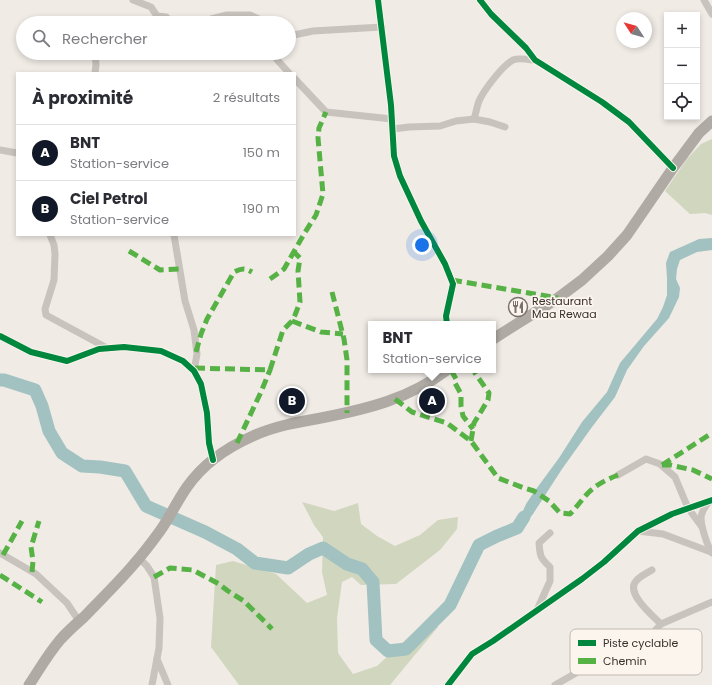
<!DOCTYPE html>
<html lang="fr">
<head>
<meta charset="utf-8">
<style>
	body { margin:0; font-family:Poppins,sans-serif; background:#f7f7f7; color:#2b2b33 }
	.controls { position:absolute; right:12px; top:12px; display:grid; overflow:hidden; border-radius:0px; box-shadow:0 2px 6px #0003 }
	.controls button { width:36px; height:36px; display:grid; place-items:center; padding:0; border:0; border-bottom:1px solid #e1e1e2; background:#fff; color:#2b2b33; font:20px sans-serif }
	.compass { position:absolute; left:616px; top:12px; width:36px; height:36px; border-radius:50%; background:#fff; box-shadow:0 2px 6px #0003; rotate:306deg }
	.you { position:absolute; left:422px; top:245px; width:14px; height:14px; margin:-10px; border:3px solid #fff; border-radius:50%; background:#1a73e8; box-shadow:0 0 0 6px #1a73e833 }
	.badge { display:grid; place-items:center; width:26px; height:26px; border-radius:50%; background:#111827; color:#fff; font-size:13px; font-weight:700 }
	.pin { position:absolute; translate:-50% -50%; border:2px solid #fff; box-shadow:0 1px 4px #0006 }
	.popup { position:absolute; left:368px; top:321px; width:128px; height:52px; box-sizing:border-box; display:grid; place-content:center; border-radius:0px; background:#fff; filter:drop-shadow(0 1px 3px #0005); font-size:13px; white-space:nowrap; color:#7c7c81 }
	.popup b { font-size:15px; color:#2b2b33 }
	.popup::after { content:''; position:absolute; left:50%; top:100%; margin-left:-8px; border:8px solid transparent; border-top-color:#fff }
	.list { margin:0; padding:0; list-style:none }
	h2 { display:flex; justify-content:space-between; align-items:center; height:52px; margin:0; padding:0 16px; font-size:17px }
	h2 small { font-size:13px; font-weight:400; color:#7c7c81 }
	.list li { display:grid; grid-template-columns:26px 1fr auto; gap:12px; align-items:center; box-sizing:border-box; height:56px; padding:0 16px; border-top:1px solid #e1e1e2 }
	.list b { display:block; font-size:15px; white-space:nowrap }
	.list p { margin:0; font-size:13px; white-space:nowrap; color:#7c7c81 }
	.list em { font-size:13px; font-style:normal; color:#7c7c81 }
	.icon { flex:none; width:22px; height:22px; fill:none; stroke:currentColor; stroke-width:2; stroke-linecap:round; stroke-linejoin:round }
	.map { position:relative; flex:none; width:712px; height:685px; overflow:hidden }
	.search { position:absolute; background:#fff; box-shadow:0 2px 6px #0003; left:16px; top:16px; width:280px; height:44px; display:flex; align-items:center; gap:10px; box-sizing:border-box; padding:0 14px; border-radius:22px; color:#7c7c81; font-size:15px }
	.panel { position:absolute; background:#fff; box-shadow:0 2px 6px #0003; left:16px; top:72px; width:280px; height:164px; border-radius:0px }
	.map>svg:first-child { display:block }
	.green { fill:#d1d6bf }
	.water { fill:#a1c2c1 }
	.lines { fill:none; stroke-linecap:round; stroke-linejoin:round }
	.river { stroke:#a1c2c1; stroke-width:13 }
	.minor { stroke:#c9c3be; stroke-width:7 }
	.highway { stroke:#afaaa4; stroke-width:11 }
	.quiet { stroke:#57b246; stroke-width:5; stroke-dasharray:10 5; stroke-linecap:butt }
	.cycleway-casing { stroke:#fbf5ee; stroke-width:8 }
	.cycleway { stroke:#00873e; stroke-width:6 }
	.labels { text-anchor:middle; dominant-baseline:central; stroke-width:3.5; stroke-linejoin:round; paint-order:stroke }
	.poi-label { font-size:11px; fill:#3b302b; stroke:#fbf5ee; text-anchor:start }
	.key { fill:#fbf5ee; stroke:#c1bab4; stroke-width:1 }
	.key-label { font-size:11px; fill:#3b302b }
</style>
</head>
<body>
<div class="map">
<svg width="712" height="685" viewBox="0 0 712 685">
	<rect width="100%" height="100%" fill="#f0ebe5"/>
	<g class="green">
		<polygon points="712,139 712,215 705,213 690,214 665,191 687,159 701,144"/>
		<polygon points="302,502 334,511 358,503 361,524 377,536 395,546 420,535 438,520 458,517 457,529 440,550 396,584 361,585 352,577 342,582 337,618 338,653 353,674 377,666 402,643 433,615 438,627 390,685 239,685 211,647 216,565 233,561 276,574 307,603 327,595 322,572 323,537 314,525"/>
	</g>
	<polygon class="water" points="712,238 712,250 697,252 680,260 677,269 676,279 680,288 679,297 669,318 644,346 627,370 615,397 592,427 562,469 533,514 525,524 516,533 510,524 519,520 526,504 534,492 559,458 582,422 607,392 620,363 657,319 663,307 667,295 667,278 666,263 670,252 699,239"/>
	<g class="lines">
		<polyline class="river" points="0,380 4,380 35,390 42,406 49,431 62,453 82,466 100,467 125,471 146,506 205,532 237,549 255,563 288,568 309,554 323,548 347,564 362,569 373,582 376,640 388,651 406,649 450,605 479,545 497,536 517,528 524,517"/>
		<g class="minor">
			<polyline points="133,0 151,7 157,16 166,17 173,23"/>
			<polyline points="378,0 391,105 394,156 400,176 421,221 445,264 453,284 446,316 447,324"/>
			<polyline points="480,0 491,14 526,48 535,60 602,102 629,122 673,168"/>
			<polyline points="704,0 712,14"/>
			<polyline points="201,23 211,19 227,15 250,15 263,21 265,23"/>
			<polyline points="289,36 313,31 382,27"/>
			<polyline points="271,53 289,73"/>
			<polyline points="95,73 96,65 95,53"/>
			<polyline points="295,79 326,112 392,119"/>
			<path d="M474,119C476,113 477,106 479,101C484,90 502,66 513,60C520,57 530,60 537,61"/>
			<polyline points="393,129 409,127 440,126 456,121 474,119 490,122 505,127"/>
			<polyline points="0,150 17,153"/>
			<polyline points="50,235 54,245 55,254 54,280 45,309 46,315 107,348"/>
			<polyline points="174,235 185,301 194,330 197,354 194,371"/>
			<polyline points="0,336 31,352 67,361 99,349 124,347 161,351 183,361 194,371 201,384 207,413 209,443 213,460"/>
			<polyline points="618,475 646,459 660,464 675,477 688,508 702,527"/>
			<path d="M710,501C706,505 702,511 701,517C701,527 707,545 712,553"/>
			<polyline points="638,531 663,534 711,552"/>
			<polyline points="0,553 36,574 67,603 79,621"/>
			<polyline points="139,558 147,566 154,577 160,618 159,648 152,685"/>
			<path d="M652,570C647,573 640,576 636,581C625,593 653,616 661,624"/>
			<path d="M537,610L550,581V567C540,558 540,556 539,543L550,533"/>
			<polyline points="157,659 168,685"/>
			<polyline points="448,685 472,654 493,641 582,579 604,562 638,531 672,514 712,500"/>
			<polyline points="555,685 583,669 644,643 661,624 712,602"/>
		</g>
		<g class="highway">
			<polyline points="493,339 558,298 582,280 608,256 627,235 673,168 699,133 712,121"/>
			<path d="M29,685C39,670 48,654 60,640C67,632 76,624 84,617C101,599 118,583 134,564C143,554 152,542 160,531C170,517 177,501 187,487C203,464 228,447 253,436C275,426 298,422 321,418C367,409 409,399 447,370"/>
		</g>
		<g class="quiet">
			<polyline points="129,251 160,270 180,269"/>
			<polyline points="270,279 284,269 304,234 316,215 323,194 318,138 319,128 326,112"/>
			<polyline points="452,280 558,298"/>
			<polyline points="332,292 344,339 347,360 347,413"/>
			<polyline points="292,321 321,332 343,334"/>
			<path d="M196,352L201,334L207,319L234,272C242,268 245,268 252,272"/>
			<polyline points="195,368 270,370 283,330 292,321 295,315 300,302 298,271 300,258 294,252"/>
			<polyline points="451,370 456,379 455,383 461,394 461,406 463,416 473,429"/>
			<path d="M395,399L412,412L447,423L471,441L498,478L524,488L534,491L549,501L560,513L570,514C577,507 582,499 589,492C597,484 608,479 618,475"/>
			<polyline points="471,441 474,423 488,400 489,393 475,373 475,370"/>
			<polyline points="237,443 261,392 270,370"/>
			<polyline points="662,465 712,433"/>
			<polyline points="662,465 670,465 693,470 712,479"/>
			<polyline points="3,555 22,521"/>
			<polyline points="32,572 33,561 31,547 39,521"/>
			<polyline points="0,575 42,602"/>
			<polyline points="154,577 170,568 193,570 219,584 228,591 244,601 272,629"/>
		</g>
		<g class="cycleway-casing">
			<g id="cycleway">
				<polyline points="378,0 391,105 394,156 400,176 421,221 445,264 453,284 446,316 447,324"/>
				<polyline points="480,0 491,14 526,48 535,60 602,102 629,122 673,168"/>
				<polyline points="0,336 31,352 67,361 99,349 124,347 161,351 183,361 194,371 201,384 207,413 209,443 213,460"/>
				<polyline points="448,685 472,654 493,641 582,579 604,562 638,531 672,514 712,500"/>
			</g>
		</g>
		<use href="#cycleway" class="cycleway"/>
	</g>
	<defs>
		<g id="restaurant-ring" transform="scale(1)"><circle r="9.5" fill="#fbf5ee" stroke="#7a716c" stroke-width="1.5"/><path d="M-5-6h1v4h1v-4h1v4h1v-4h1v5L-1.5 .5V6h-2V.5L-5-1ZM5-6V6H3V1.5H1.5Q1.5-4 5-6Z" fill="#7a716c"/></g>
	</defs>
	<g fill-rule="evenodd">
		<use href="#restaurant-ring" x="518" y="307"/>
	</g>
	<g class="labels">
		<g class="poi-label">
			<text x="532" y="301">Restaurant<tspan x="532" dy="13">Maa Rewaa</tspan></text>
		</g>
	</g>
	<rect x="570" y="629" width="132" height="46" rx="6" class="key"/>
	<rect x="578" y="640" width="18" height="6" fill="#00873e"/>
	<rect x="578" y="658" width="18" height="6" fill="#57b246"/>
	<g class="key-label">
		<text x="603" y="647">Piste cyclable</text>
		<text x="603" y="665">Chemin</text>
	</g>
</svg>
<div class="controls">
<button>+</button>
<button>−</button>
<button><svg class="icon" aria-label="locate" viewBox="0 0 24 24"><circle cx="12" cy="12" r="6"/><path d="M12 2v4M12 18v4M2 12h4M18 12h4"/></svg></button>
</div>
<svg class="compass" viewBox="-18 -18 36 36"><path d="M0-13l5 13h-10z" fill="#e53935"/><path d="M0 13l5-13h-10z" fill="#7c7c81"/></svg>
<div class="you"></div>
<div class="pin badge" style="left:432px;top:401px">A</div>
<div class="popup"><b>BNT</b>Station-service</div>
<div class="pin badge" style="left:292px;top:401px">B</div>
<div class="search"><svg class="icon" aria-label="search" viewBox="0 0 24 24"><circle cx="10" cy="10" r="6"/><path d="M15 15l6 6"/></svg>Rechercher</div>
<section class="panel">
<h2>À proximité<small>2 résultats</small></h2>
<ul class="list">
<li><span class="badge">A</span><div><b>BNT</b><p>Station-service</p></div><em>150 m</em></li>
<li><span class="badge">B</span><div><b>Ciel Petrol</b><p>Station-service</p></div><em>190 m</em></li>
</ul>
</section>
</div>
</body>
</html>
